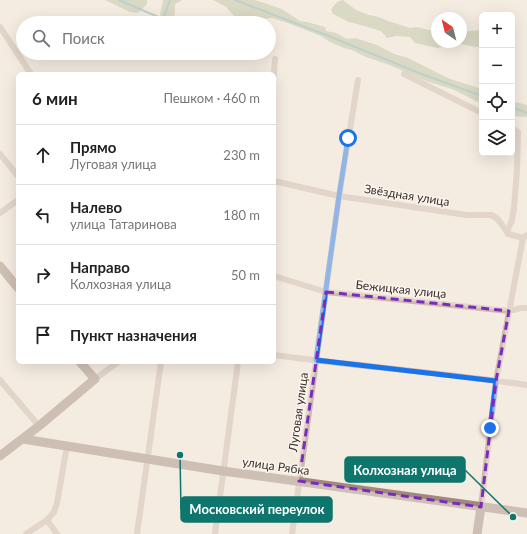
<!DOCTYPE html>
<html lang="ru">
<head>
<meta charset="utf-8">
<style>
	body { margin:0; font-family:Lato,sans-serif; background:#f6f6f6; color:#222 }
	.controls { position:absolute; right:12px; top:12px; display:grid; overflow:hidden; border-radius:6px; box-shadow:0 4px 16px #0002 }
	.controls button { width:36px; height:36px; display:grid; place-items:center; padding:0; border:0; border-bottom:1px solid #e0e0e0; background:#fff; color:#222; font:20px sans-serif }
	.compass { position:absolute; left:431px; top:12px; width:36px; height:36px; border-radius:50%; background:#fff; box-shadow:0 4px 16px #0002; rotate:325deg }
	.stop { position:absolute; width:12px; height:12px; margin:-9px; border:3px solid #1a73e8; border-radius:50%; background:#fff }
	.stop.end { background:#1a73e8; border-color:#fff; box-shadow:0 1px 4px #0008 }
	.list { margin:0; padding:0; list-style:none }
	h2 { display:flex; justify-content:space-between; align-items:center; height:52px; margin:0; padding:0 16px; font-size:17px }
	h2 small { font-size:13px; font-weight:400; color:#767676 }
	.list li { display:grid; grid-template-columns:26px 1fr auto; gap:12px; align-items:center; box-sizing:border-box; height:60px; padding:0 16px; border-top:1px solid #e0e0e0 }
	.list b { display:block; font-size:15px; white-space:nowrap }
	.list p { margin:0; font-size:13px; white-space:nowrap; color:#767676 }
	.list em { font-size:13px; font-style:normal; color:#767676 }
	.icon { flex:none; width:22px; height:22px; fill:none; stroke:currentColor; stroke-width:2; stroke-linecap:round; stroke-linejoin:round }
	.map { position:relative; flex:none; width:527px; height:534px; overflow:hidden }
	.search { position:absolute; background:#fff; box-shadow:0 4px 16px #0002; left:16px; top:16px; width:260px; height:44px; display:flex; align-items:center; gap:10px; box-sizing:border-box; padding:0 14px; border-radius:22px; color:#767676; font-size:15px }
	.panel { position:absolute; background:#fff; box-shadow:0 4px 16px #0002; left:16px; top:72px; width:260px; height:292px; border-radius:6px }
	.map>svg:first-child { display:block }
	.green { fill:#b8c4a0 }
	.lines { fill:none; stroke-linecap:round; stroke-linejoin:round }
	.stream { stroke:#7fb0b2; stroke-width:2 }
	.street { stroke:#cdbbac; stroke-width:6 }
	.secondary { stroke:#a18a7d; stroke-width:9 }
	.route { stroke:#1a73e8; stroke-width:5 }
	.marked { fill:none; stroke:#7b2cbf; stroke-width:3; stroke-dasharray:8 5; stroke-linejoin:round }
	.labels { text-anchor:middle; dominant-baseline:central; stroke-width:3; stroke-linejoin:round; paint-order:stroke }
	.street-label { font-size:12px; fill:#3b302b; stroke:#fbf5ee }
	.leader { fill:none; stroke:#0f766e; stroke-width:1.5 }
	.callout-dot { fill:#0f766e; stroke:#fbf5ee; stroke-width:1.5 }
	.callout { fill:#0f766e; stroke:#0f766e; stroke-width:1.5 }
	.callout-label { font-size:13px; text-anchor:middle; font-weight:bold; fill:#fff }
</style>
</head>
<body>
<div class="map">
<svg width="527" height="534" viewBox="0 0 527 534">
	<rect width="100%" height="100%" fill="#f4ebe1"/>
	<g class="green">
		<polygon points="105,0 147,0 147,4 138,13 130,12"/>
		<polygon points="163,0 182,0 181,1 175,4 175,12 173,20 168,23 160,15"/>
		<polygon points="213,0 255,0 282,9 300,21 307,22 325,27 326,31 336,33 347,39 355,38 377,45 394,54 408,58 450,79 482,89 482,104 452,89 429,82 387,64 366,57 352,50 344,48 330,42 321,36 288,23 272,18 259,19 240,23 226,7"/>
		<path d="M343,0L356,10L369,15L379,17L388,21L410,28L417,27L437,32V42H461V32L482,30V46L477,47L460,44L448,45L438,48L415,43L410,37L396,36L387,38L381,31L357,24L349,22L333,14L331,10C334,5 337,1 343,0Z"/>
		<polygon points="512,101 527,105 527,117 512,116"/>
	</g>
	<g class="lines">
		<g class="stream">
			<polyline points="119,0 163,19 170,0"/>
			<polyline points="235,0 321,33 419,73 482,96"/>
			<polyline points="512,107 527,113"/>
		</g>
		<g class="street">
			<polyline points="0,27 31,74"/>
			<polyline points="274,74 275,59"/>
			<polyline points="404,74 482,113"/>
			<polyline points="0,154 18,176"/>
			<path d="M274,181L339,196L467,215H491C499,217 503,227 508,234L523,238L527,235"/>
			<polyline points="0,213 18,200"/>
			<polyline points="508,234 508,229 512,220 514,208 517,170 518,132 512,128"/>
			<polyline points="274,276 326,292 509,311 521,308 527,308"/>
			<path d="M274,355C358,366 443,373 527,385"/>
			<polyline points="95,379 118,362"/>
			<polyline points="0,380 39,426"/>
			<polyline points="481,507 496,381 523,238"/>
			<polyline points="47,520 57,534"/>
			<polyline points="26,534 47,520 54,512 57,503 67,446"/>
			<polyline points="137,534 161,362"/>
			<polyline points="215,534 238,362"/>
			<polyline points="292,534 339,196 358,80"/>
		</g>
		<g class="secondary">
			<polyline points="0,266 18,288"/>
			<polyline points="23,439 223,471 527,513"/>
			<polyline points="0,456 39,426 95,379 80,362"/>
			<polyline points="477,534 481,507"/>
		</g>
	</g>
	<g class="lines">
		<polyline class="route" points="348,138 339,196 316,360 496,381 490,428"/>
	</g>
	<path d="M0 0H527V534H0ZM326,292L509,311L496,381L481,507L299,481Z" fill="#f4ebe1" fill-opacity=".55" fill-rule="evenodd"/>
	<path class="marked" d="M326,292L509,311L496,381L481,507L299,481Z"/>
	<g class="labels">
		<g class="street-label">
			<text transform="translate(407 195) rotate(9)">Звёздная улица</text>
			<text transform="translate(401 289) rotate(6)">Бежицкая улица</text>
			<text transform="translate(298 412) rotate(-82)">Луговая улица</text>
			<text transform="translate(276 466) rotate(8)">улица Рябка</text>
		</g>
	</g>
	<path class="leader" d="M513 517L465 470M180 455L181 510"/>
	<g class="callout-dot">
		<circle cx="513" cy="517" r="4"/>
		<circle cx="180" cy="455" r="4"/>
	</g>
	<g class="callout">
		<rect x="345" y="457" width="120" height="25" rx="4"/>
		<rect x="181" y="497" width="151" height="25" rx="4"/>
	</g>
	<g class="callout-label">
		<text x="405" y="475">Колхозная улица</text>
		<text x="257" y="514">Московский переулок</text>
	</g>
</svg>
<div class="controls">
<button>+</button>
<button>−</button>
<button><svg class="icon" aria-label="locate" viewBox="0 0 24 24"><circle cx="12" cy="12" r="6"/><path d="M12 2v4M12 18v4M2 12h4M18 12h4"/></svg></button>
<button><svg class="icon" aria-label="layers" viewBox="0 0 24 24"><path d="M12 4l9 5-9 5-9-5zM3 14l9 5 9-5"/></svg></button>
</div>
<svg class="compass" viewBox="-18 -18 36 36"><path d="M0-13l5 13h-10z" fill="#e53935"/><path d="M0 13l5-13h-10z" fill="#767676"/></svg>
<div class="stop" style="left:348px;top:138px"></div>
<div class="stop end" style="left:490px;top:428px"></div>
<div class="search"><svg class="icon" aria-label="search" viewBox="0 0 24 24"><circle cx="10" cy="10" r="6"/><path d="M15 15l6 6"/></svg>Поиск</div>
<section class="panel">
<h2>6 мин<small>Пешком · 460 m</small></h2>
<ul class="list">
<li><svg class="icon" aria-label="ahead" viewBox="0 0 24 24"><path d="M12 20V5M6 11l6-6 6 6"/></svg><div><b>Прямо</b><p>Луговая улица</p></div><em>230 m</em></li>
<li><svg class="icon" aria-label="left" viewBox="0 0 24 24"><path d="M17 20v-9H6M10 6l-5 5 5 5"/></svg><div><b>Налево</b><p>улица Татаринова</p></div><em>180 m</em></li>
<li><svg class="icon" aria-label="right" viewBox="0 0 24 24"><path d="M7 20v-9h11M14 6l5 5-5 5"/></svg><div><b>Направо</b><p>Колхозная улица</p></div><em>50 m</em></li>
<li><svg class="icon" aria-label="arrive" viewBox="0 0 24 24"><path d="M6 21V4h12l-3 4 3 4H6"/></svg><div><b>Пункт назначения</b></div></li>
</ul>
</section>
</div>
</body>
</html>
